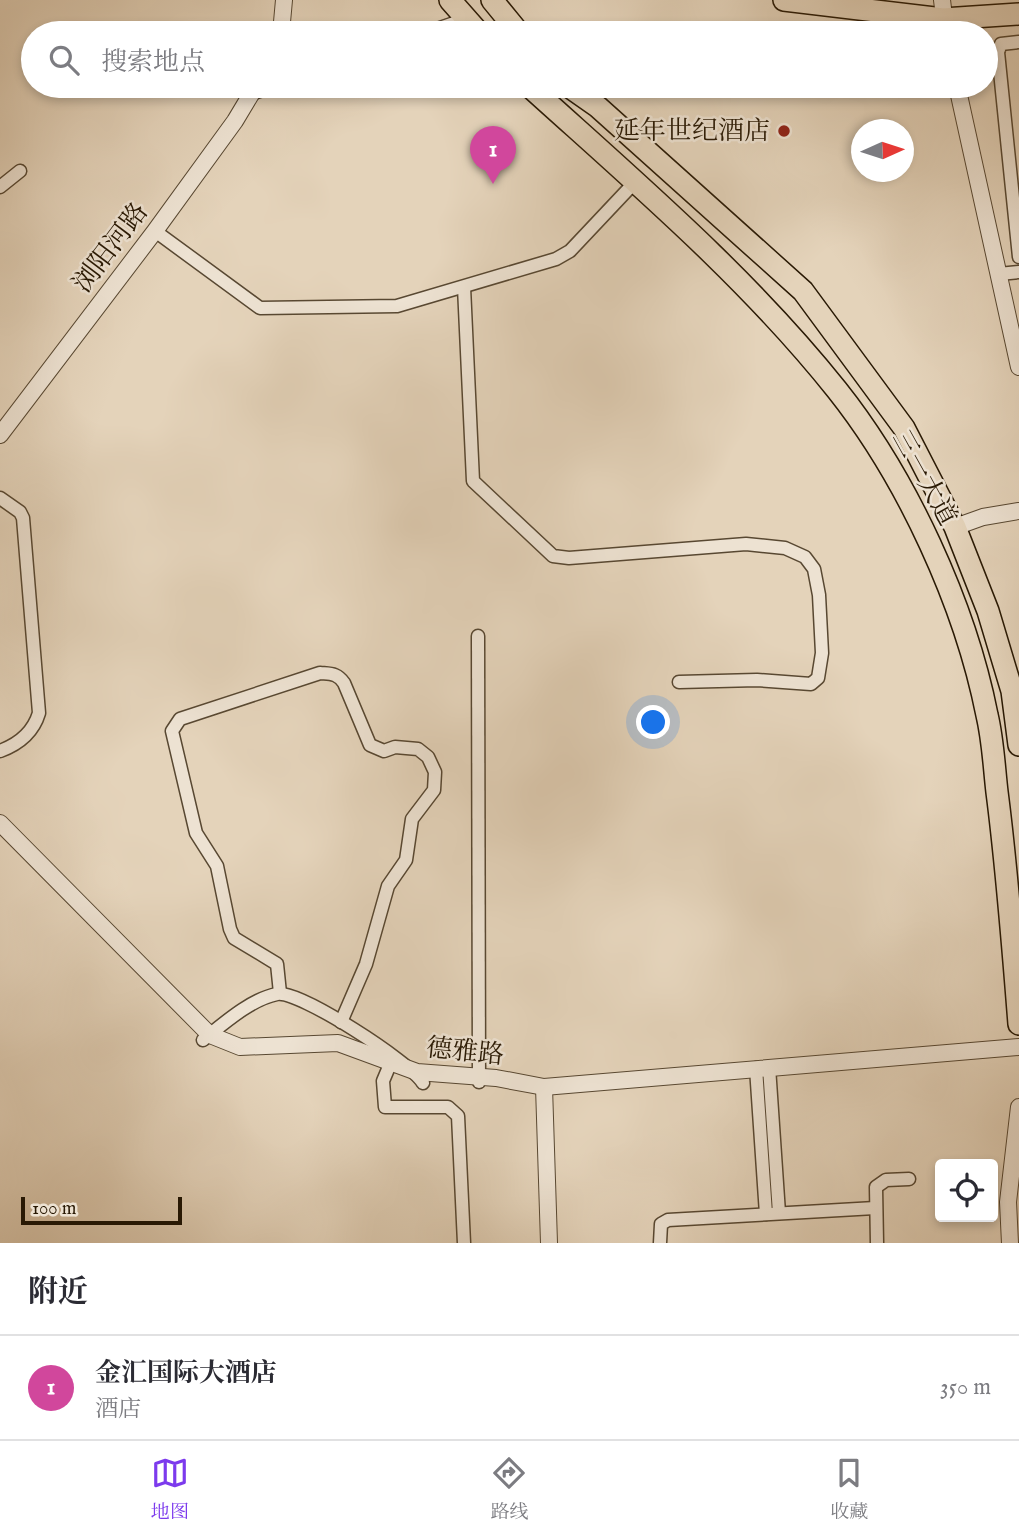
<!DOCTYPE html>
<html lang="zh">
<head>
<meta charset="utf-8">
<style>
	body { margin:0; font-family:"IM FELL English","Noto Serif SC",serif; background:#f2f2f3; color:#2b2b33 }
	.controls { position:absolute; right:21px; bottom:21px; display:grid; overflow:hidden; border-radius:7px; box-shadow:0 4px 10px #0003 }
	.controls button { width:63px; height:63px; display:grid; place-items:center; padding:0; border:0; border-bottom:2px solid #e1e1e2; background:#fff; color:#2b2b33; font:35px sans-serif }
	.compass { position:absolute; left:851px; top:119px; width:63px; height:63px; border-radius:50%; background:#fff; box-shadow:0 4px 10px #0003; rotate:87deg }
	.scale { position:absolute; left:21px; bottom:18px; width:161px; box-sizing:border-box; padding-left:7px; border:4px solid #291904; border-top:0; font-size:19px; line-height:24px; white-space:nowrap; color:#291904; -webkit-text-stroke:5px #ede2d2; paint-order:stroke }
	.you { position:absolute; left:654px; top:723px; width:24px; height:24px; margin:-18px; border:5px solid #fff; border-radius:50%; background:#1a73e8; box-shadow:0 0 0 10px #1a73e833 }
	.badge { display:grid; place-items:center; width:46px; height:46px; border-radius:50%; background:#7c3aed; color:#fff; font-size:23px; font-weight:700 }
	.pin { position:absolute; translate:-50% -58px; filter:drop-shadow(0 2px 4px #0008) }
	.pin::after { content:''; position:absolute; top:37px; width:24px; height:21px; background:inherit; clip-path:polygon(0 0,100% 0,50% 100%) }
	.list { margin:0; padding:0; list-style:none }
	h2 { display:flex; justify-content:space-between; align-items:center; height:91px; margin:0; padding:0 28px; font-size:30px }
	h2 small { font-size:23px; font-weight:400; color:#7c7c81 }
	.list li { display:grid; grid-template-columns:46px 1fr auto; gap:21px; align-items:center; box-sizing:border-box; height:105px; padding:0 28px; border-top:2px solid #e1e1e2 }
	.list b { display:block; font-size:26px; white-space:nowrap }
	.list p { margin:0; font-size:23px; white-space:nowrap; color:#7c7c81 }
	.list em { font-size:23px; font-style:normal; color:#7c7c81 }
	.icon { flex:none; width:38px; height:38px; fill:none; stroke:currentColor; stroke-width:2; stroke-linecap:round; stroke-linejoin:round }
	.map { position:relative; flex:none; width:1019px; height:1243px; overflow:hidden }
	.search { position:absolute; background:#fff; box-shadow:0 4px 10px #0003; left:21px; right:21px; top:21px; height:77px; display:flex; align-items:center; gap:18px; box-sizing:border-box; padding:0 24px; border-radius:38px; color:#7c7c81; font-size:26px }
	.sheet { height:196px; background:#fff }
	nav { display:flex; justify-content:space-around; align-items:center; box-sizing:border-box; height:98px; border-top:2px solid #e1e1e2; background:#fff; font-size:19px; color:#7c7c81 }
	nav a { display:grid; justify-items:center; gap:4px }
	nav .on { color:#7c3aed }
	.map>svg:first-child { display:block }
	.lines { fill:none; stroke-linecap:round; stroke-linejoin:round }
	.minor-casing { stroke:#584832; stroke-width:15 }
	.tertiary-casing { stroke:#584832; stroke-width:18 }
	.primary-casing { stroke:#291904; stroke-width:24 }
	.trunk-casing { stroke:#291904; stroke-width:24 }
	.minor { stroke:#ede2d2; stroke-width:12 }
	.tertiary { stroke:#ede2d2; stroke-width:16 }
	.primary { stroke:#e4d3ba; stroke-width:21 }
	.trunk { stroke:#e4d3ba; stroke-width:21 }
	.poi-dot { fill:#8f2418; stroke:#ede2d2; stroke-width:2.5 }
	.labels { text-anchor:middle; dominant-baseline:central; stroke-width:5; stroke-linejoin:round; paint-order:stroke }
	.poi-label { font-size:26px; fill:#291904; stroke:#ede2d2; text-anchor:end }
	.street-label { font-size:26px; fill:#291904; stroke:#ede2d2 }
</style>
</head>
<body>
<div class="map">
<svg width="1019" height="1243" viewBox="0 0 1019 1243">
	<rect width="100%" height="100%" fill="#e4d3ba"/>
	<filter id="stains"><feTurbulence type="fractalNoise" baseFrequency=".00286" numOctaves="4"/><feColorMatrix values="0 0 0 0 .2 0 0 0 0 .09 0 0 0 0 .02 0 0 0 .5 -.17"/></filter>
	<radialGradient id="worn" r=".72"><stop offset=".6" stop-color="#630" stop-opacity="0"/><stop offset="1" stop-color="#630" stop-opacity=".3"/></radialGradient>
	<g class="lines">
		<g class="minor-casing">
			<g id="minor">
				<polyline points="425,33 466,19"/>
				<polyline points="1019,42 1001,44 998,52 1019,257"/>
				<polyline points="251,94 274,86"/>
				<polyline points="0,187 20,171"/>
				<polyline points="155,231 260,308 397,306 556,259 570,251 635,182"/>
				<polyline points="999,274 1019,272"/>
				<polyline points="464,287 473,481 553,556 569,558 746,544 785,548 805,557 814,569 819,595 822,653 818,678 811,684 757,680 679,682"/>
				<path d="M0,498L20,512L23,518L39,713C33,733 19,744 0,751"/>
				<polyline points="478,636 479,1082"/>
				<path d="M280,993L277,964L234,938L230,929L217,866L196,833L172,731L180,719L320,673C331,674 337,673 344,683L370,745L384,751L395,747L418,749L428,757L435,772L434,790L412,819L406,860L388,886L366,964L341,1022"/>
				<path d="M203,1040C223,1024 251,999 277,994C299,990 410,1062 423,1083"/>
				<polyline points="391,1062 383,1081 385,1107 448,1107 458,1116 464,1243"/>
				<polyline points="769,1067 779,1213"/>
				<polyline points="756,1068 766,1214"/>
				<polyline points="660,1243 661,1224 668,1220 875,1208"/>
				<polyline points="877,1243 876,1187 886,1180 909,1179"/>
			</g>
		</g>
		<g class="tertiary-casing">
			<g id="tertiary">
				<polyline points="942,0 946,33"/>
				<polyline points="281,33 284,0"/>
				<polyline points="957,86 1019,367"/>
				<polyline points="0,435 155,231 235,121 256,86"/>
				<polyline points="955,527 983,517 1019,511"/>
				<polyline points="0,823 210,1035 240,1047 338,1043 417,1072 496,1078 544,1087 1019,1047"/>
				<polyline points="544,1087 549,1243"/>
				<polyline points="1010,1243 1008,1202 1019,1107"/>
			</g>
		</g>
		<g class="primary-casing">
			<polyline id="primary" points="784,0 943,19 1019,14"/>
		</g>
		<g class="trunk-casing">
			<g id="trunk">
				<polyline points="450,0 479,33"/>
				<polyline points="492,0 519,33"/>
				<path d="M529,86C635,182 747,277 837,390C907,478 965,604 987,715C993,740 994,766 997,792C1007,869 1013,947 1019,1024"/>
				<polyline points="568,86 598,107 803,291 904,428 955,527 988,611 1012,691 1019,745"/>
			</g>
		</g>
		<use href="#minor" class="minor"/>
		<use href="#tertiary" class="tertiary"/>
		<use href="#primary" class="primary"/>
		<use href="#trunk" class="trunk"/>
	</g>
	<circle class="poi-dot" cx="784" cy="131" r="7"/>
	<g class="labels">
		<g class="poi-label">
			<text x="770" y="131">延年世纪酒店</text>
		</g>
		<g class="street-label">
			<text transform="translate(111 248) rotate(-53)">浏阳河路</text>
			<text transform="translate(924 478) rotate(61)">三一大道</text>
			<text transform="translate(465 1052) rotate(6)">德雅路</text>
		</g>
	</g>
	<rect width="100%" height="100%" filter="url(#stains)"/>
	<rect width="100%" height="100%" fill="url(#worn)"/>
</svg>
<div class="controls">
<button><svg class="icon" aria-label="locate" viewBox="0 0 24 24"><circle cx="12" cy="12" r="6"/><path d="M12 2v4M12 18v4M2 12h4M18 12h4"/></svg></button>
</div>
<svg class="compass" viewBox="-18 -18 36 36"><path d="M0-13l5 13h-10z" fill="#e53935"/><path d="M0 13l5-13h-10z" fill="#7c7c81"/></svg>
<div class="scale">100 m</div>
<div class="you"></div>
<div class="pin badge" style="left:493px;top:184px;background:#d1479c">1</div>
<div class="search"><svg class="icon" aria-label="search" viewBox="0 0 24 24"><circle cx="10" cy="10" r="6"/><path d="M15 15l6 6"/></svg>搜索地点</div>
</div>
<section class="sheet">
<h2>附近<small></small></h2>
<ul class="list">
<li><span class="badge" style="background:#d1479c">1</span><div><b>金汇国际大酒店</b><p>酒店</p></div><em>350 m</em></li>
</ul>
</section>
<nav>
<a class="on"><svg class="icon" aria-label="map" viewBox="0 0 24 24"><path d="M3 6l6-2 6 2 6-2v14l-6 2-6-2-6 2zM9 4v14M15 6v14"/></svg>地图</a>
<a><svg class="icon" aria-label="directions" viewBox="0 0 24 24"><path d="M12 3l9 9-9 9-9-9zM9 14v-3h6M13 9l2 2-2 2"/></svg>路线</a>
<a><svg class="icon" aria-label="saved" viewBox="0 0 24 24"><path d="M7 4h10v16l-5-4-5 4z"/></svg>收藏</a>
</nav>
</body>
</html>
